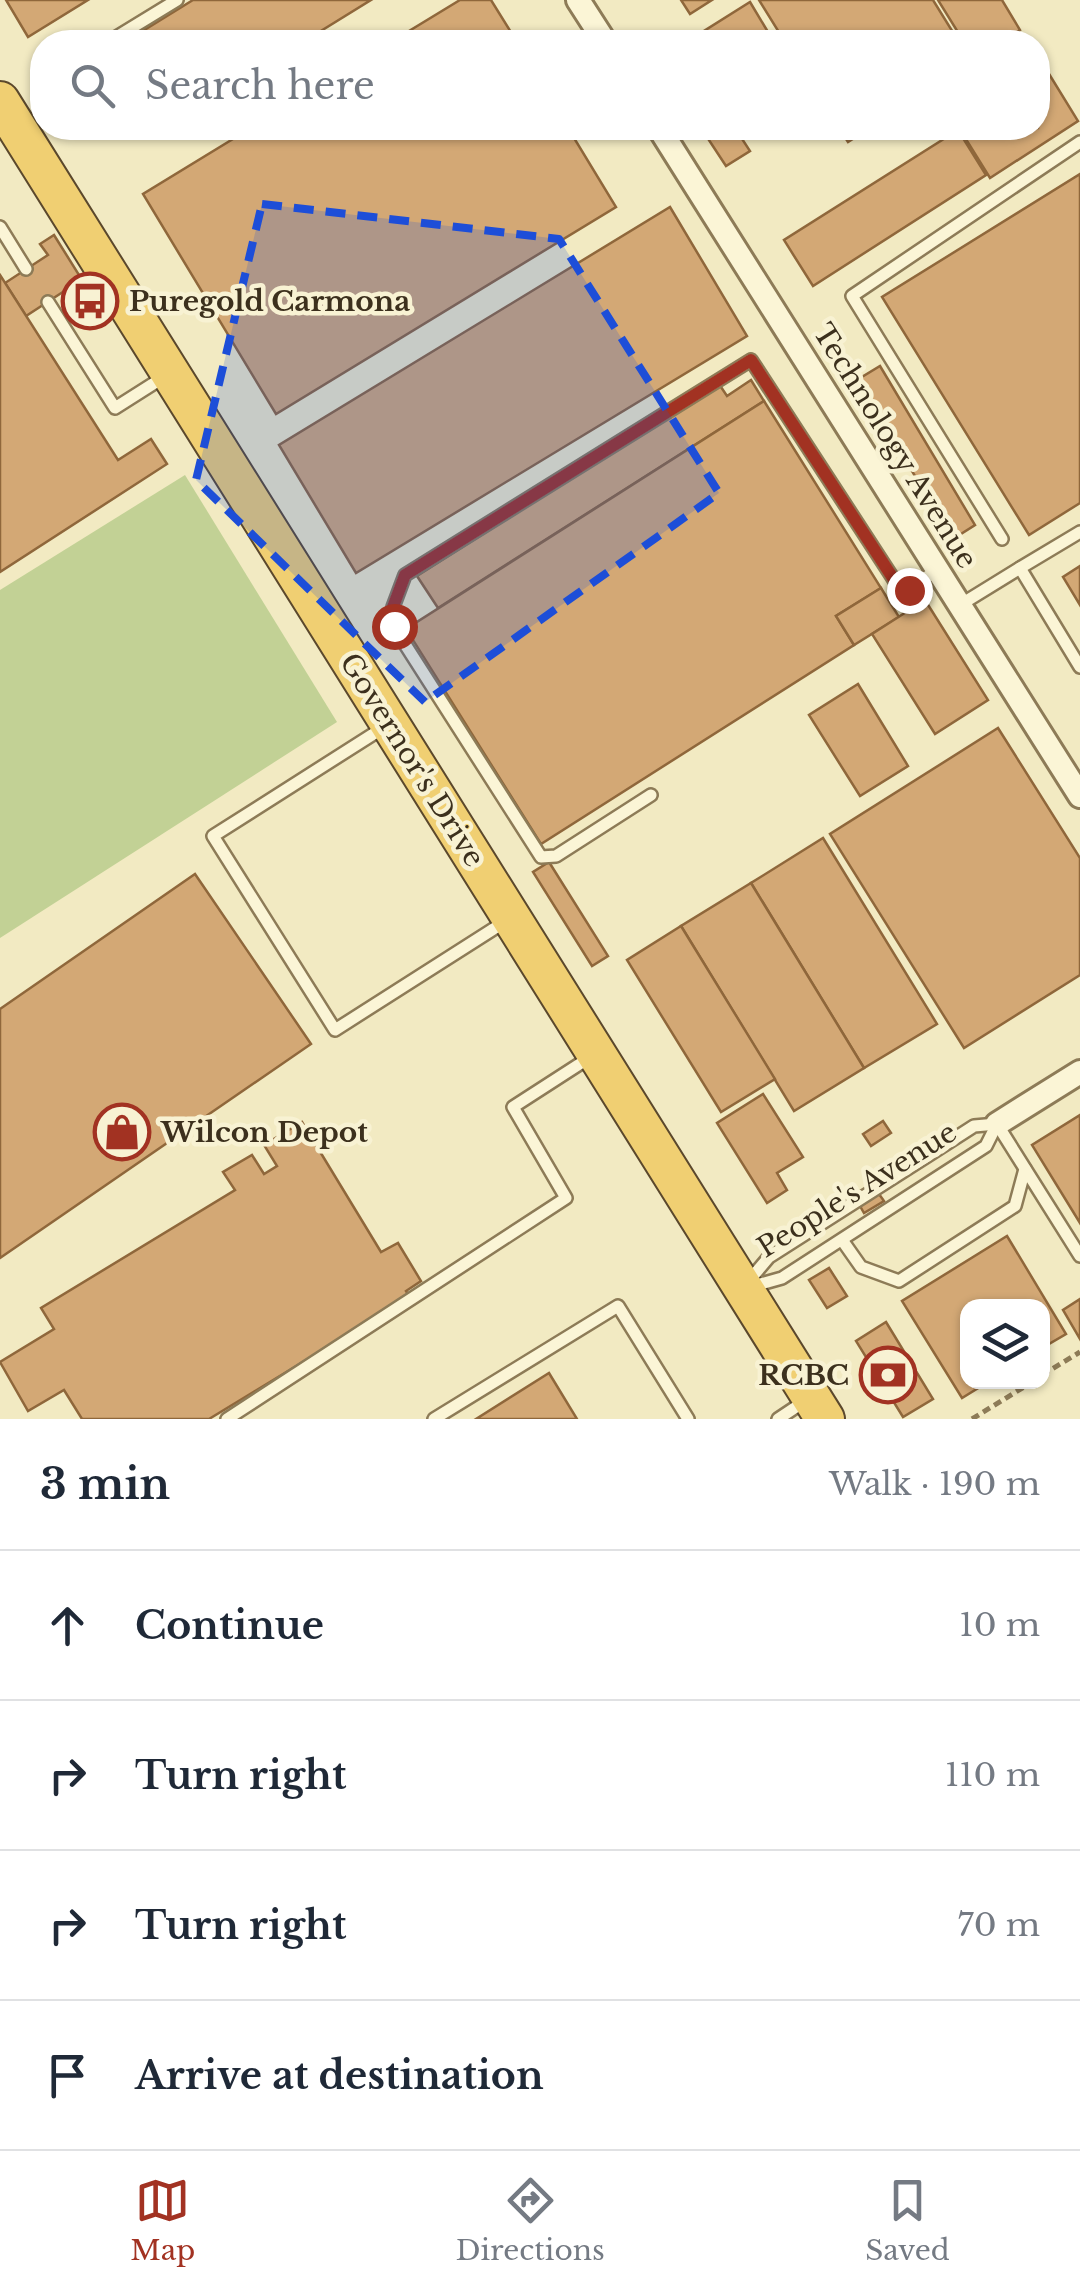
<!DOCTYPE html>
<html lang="en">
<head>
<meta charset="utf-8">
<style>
	body { margin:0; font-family:"Libre Baskerville",serif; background:#f2f2f3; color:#1f2937 }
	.controls { position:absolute; right:30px; bottom:30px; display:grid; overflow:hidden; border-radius:20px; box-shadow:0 2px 8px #0004 }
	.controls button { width:90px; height:90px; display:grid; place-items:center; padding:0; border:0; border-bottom:2px solid #e0e1e3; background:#fff; color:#1f2937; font:50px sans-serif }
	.stop { position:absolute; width:30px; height:30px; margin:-22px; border:8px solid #a23222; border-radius:50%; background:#fff }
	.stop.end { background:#a23222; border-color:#fff; box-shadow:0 2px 10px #0008 }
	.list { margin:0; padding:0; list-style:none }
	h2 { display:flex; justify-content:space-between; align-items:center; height:130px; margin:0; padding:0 40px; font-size:42px }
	h2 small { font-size:32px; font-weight:400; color:#747a83 }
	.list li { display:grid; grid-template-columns:65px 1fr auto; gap:30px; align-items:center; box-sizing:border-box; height:150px; padding:0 40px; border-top:2px solid #e0e1e3 }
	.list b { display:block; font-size:38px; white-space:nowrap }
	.list em { font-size:32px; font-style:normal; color:#747a83 }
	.icon { flex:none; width:55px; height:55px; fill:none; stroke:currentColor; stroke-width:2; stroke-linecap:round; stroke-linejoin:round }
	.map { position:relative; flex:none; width:1080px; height:1419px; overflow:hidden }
	.search { position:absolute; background:#fff; box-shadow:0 2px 8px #0004; left:30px; right:30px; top:30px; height:110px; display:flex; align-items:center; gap:25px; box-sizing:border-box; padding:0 35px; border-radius:40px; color:#747a83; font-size:38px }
	.sheet { height:730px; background:#fff }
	nav { display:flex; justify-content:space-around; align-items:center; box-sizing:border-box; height:140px; border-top:2px solid #e0e1e3; background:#fff; font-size:28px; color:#747a83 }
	nav a { display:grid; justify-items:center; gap:5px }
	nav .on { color:#a23222 }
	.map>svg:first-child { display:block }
	.green { fill:#c2d195 }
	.building { fill:#d3a875; stroke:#8f673b; stroke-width:2.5 }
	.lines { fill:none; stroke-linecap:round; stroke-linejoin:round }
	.service-casing { stroke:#8d7b57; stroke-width:16 }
	.minor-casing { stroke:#8d7b57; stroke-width:28 }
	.trunk-casing { stroke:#5b482c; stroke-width:42 }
	.path { stroke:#8d7b57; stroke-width:5; stroke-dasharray:8 5; stroke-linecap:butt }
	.service { stroke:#fbf5d6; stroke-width:11 }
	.minor { stroke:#fbf5d6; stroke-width:22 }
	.trunk { stroke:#f0cf72; stroke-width:38 }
	.route { stroke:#a23222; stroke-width:12 }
	.marked { fill:#1d4ed8; fill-opacity:0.2; stroke:#1d4ed8; stroke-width:8; stroke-dasharray:20 12; stroke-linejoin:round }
	.labels { text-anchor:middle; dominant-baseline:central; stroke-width:9; stroke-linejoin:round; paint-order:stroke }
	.poi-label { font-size:28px; font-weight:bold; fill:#3c301d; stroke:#f8f2d3; text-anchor:start }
	.street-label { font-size:28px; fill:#3c301d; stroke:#f8f2d3 }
</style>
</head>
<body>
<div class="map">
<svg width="1080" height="1419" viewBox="0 0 1080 1419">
	<rect width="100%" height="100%" fill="#f2eac2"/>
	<polygon class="green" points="185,475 337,722 0,938 0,590"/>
	<g class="building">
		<polygon points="6,0 88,0 28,37"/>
		<polygon points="193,0 371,0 303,42 125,42"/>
		<polygon points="460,0 491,0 517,42 391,42"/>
		<polygon points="681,0 712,0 690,14"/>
		<polygon points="759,0 933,0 959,42 785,42"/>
		<polygon points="938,0 1002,0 1020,30 1000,42 964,42"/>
		<polygon points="750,2 774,42 711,42 704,31"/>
		<polygon points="1038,56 1078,121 990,178 959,128 1038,128"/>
		<polygon points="251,128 568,128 616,207 276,414 143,194"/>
		<polygon points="701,128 735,128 750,151 726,166"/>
		<polygon points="839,128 870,128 848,142"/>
		<polygon points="958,130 986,175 813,286 784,240"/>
		<polygon points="1080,174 1080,503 1029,535 882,297"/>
		<polygon points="670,207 747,336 356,573 279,445"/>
		<polygon points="54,235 94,299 80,307 69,288 26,316 5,283 48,255 40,244"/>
		<polygon points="0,275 118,460 151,439 167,464 0,572"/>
		<polygon points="880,366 975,525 953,539 857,380"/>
		<polygon points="751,380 764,401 438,608 417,576 719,384 727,396"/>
		<polygon points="764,401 881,588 836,616 854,645 541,844 406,629"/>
		<polygon points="1080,566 1080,605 1063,577"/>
		<polygon points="881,588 899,617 854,645 836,616"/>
		<polygon points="925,600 988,700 935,734 872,634"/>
		<polygon points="858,684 908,766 860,796 809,715"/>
		<polygon points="998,728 1080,858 1080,975 964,1048 830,834"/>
		<polygon points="823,838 937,1024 864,1068 751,883"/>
		<polygon points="549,862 608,956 592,966 533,872"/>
		<polygon points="195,874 311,1044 0,1258 0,1009"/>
		<polygon points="751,883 864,1068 794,1111 681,926"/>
		<polygon points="681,926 775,1079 721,1112 627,960"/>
		<polygon points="763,1094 803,1157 777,1173 787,1190 767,1203 717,1123"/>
		<polygon points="1080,1115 1080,1223 1032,1145"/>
		<polygon points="883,1121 891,1133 871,1146 863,1134"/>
		<polygon points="302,1122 381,1252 398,1243 421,1281 406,1291 410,1297 209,1419 82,1419 64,1390 28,1411 0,1362 54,1329 41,1308 235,1190 223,1172 252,1155 264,1174 277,1166 264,1145"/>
		<polygon points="879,1194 884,1201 864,1213 860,1206"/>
		<polygon points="1007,1236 1066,1334 1042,1348 1042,1306 968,1306 968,1382 988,1382 962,1398 902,1301"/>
		<polygon points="829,1268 847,1296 827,1308 809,1280"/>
		<polygon points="1080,1299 1080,1339 1063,1310"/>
		<polygon points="886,1322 933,1399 903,1417 856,1341"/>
		<polygon points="549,1373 577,1419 476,1419"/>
	</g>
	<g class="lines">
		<g class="service-casing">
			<g id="service">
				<polyline points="110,41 177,0"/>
				<polyline points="0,227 26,269"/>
				<polyline points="48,302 115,408 167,375"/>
				<polyline points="1080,532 1020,568 1080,667"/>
				<polyline points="1002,539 852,296 1080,142"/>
				<polyline points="960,605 1020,568"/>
				<polyline points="386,726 213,836 335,1030 506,921"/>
				<polyline points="651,795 556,856 541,857 394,627 393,607 405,575 751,360 902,592 938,570"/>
				<polyline points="997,1124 1080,1256"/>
				<polyline points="842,1240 861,1267 899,1281 1015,1206 1025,1169"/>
				<polyline points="747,1283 769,1257 932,1153 974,1126 997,1124"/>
				<polyline points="750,1287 782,1278 986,1146 997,1124"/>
				<polyline points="227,1419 566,1198 513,1107 592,1056"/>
				<polyline points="434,1419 618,1306 688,1419"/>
				<polyline points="778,1419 808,1399"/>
			</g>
		</g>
		<g class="minor-casing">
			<g id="minor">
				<polyline points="578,0 605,42"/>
				<polyline points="659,128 1080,796"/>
				<polyline points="997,1124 1080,1072"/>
			</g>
		</g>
		<g class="trunk-casing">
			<polyline id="trunk" points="0,101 825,1419"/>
		</g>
		<g class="path">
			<polyline points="1042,1375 1080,1352"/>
			<polyline points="972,1419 1032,1382"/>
		</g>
		<use href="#service" class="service"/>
		<use href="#minor" class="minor"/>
		<use href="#trunk" class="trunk"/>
	</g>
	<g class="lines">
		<polyline class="route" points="394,626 393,607 405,575 751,360 902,592 909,590"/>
	</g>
	<path class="marked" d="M262,204L559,239L719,493L425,702L196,480Z"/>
	<defs>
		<g id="bus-ring" transform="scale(2.875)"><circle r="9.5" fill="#f8f2d3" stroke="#a23222" stroke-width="1.5"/><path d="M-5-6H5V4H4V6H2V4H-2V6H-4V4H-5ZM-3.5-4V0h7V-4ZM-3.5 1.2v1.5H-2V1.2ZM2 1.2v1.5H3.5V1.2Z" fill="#a23222"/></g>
		<g id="shop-ring" transform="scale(2.875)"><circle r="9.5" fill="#f8f2d3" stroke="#a23222" stroke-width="1.5"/><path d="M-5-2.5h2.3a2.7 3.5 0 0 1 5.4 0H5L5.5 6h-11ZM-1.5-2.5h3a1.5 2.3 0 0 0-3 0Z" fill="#a23222"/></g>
		<g id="bank-ring" transform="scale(2.875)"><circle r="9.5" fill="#f8f2d3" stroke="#a23222" stroke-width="1.5"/><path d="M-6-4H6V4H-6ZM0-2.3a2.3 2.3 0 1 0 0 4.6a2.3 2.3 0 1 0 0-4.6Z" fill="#a23222"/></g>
	</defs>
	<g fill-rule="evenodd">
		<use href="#bus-ring" x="90" y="301"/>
		<use href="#shop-ring" x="122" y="1132"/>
		<use href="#bank-ring" x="888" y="1375"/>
	</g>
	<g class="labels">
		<g class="poi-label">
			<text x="129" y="301">Puregold Carmona</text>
			<text x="161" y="1132">Wilcon Depot</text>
			<text x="849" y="1375" text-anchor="end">RCBC</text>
		</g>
		<g class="street-label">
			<text transform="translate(895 446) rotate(58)">Technology Avenue</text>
			<text transform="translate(412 760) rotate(58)">Governor's Drive</text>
			<text transform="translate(857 1190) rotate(-32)">People's Avenue</text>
		</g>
	</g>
</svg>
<div class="controls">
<button><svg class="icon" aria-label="layers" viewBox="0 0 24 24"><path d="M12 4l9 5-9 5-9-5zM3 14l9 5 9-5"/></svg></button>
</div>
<div class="stop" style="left:394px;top:626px"></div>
<div class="stop end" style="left:909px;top:590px"></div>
<div class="search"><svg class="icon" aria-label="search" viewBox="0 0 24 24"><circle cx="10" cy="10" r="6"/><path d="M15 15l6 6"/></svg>Search here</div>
</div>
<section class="sheet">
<h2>3 min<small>Walk · 190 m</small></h2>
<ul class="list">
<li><svg class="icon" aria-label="ahead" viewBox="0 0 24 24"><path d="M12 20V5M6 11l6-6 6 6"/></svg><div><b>Continue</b></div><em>10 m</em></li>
<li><svg class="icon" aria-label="right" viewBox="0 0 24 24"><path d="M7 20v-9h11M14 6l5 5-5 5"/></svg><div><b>Turn right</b></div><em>110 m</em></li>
<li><svg class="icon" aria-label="right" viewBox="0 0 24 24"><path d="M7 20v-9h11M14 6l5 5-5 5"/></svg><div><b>Turn right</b></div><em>70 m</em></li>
<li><svg class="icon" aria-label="arrive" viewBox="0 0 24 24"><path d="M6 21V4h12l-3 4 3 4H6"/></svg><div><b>Arrive at destination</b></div></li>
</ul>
</section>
<nav>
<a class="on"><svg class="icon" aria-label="map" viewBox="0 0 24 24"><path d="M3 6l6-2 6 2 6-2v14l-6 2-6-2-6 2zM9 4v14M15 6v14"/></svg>Map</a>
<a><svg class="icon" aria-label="directions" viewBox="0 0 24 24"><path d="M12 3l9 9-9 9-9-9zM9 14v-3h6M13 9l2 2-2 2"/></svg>Directions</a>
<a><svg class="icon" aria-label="saved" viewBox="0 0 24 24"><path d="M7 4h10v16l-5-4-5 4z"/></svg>Saved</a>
</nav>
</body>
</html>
